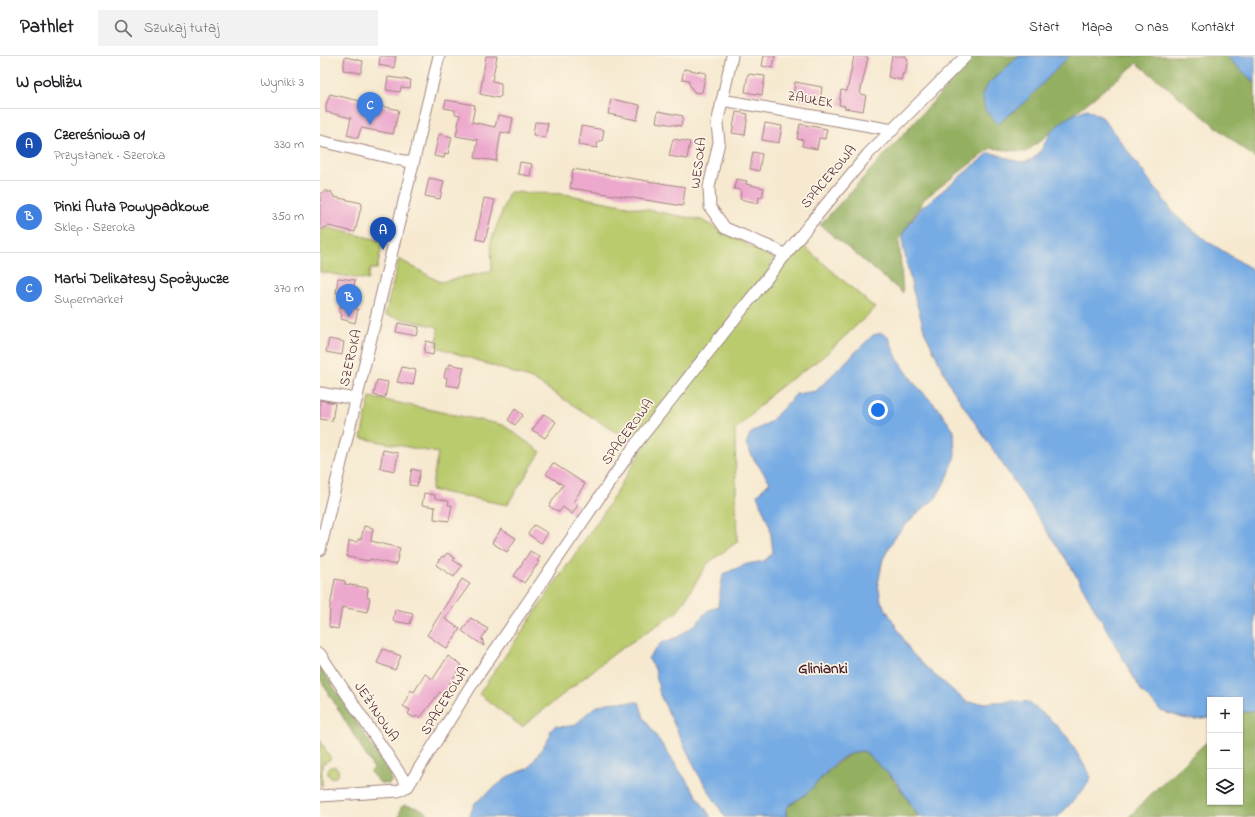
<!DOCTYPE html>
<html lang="pl">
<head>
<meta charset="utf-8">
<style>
	body { margin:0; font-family:"Indie Flower",sans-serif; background:#f2f2f2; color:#202124 }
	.controls { position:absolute; right:12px; bottom:12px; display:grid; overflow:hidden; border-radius:0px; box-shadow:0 1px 3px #0004 }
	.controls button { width:36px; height:36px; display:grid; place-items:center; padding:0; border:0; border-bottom:1px solid #e0e0e0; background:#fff; color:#202124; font:20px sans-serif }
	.you { position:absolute; left:558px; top:354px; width:14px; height:14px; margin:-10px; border:3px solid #fff; border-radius:50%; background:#1a73e8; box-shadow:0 0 0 6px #1a73e833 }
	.badge { display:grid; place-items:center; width:26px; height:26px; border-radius:50%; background:#db2777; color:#fff; font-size:13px; font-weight:700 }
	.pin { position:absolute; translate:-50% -33px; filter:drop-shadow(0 1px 2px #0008) }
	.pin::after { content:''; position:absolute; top:21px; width:14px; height:12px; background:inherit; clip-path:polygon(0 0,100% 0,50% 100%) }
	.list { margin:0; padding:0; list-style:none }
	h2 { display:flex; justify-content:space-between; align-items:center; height:52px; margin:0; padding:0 16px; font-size:17px }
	h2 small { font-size:13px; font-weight:400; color:#757577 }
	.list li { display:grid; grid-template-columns:26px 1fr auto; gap:12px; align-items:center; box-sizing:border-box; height:72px; padding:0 16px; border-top:1px solid #e0e0e0 }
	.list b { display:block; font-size:15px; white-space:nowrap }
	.list p { margin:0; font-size:13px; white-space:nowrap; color:#757577 }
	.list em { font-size:13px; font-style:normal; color:#757577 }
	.icon { flex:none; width:22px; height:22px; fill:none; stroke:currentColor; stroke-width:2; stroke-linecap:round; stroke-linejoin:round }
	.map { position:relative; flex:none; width:935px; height:761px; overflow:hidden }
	header { display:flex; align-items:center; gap:24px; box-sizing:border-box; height:56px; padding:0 20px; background:#fff; border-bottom:1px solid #e0e0e0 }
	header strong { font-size:19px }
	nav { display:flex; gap:22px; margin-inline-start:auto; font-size:14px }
	.search { width:280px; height:36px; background:#f2f2f2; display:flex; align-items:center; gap:10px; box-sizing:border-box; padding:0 14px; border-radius:0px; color:#757577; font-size:15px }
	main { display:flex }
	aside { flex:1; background:#fff }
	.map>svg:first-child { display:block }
	.green { fill:#bacb6e; stroke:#82754c }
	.forest { fill:#93af61; stroke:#6e6746 }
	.water { fill:#76abe4; stroke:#606588 }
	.building { fill:#eca8cd }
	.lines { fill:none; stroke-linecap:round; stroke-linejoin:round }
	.minor-casing { stroke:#a0847e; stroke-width:13 }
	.minor { stroke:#fff; stroke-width:11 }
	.labels { text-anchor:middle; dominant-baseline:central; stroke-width:3.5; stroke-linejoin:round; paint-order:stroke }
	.street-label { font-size:14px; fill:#4a1f2b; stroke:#fcf5e5 }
	.neighbourhood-label { font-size:15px; font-weight:bold; fill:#4a1f2b; stroke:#fcf5e5 }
</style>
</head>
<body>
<header>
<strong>Pathlet</strong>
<div class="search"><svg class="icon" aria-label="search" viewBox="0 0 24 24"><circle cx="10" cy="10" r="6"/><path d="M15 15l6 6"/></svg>Szukaj tutaj</div>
<nav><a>Start</a><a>Mapa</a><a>O nas</a><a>Kontakt</a></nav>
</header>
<main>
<aside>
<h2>W pobliżu<small>Wyniki: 3</small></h2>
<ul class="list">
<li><span class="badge" style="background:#1a4fb4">A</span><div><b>Czereśniowa 01</b><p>Przystanek · Szeroka</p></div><em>330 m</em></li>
<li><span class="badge" style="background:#3f7fe0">B</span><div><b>Pinki Auta Powypadkowe</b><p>Sklep · Szeroka</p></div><em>350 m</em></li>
<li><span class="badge" style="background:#3f7fe0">C</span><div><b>Marbi Delikatesy Spożywcze</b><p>Supermarket</p></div><em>370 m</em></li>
</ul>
</aside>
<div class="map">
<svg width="935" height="761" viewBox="0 0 935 761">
	<rect width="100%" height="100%" fill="#fcf5e5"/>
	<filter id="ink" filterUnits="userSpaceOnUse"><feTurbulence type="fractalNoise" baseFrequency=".025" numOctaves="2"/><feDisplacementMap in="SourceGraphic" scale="8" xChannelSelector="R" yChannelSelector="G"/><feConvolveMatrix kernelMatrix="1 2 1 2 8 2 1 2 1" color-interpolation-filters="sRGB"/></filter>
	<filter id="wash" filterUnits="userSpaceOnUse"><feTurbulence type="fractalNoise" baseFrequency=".012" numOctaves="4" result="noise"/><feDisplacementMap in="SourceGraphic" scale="16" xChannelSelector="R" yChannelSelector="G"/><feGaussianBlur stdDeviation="0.9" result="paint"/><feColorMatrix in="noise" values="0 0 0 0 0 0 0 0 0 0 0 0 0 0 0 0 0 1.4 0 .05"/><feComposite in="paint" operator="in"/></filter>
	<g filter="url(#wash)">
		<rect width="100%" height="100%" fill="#f6e9d0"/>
		<g class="green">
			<polygon points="189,136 244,138 381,164 454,203 445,220 313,387 212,323 117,291 118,271 65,259 79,203 120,226 172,215 171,186"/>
			<polygon points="8,172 63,185 57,213 50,213 48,224 0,216 0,175"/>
			<polygon points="480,187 555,252 504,300 456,334 415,374 417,486 388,507 357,556 295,597 202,671 159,638 284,456 341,363"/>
			<polygon points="50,341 183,369 221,396 187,449 111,434 118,397 41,382"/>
			<polygon points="0,684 11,703 2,708 2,730 0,729"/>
			<circle cx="13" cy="716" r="5.5"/>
		</g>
		<g class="forest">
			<polygon points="655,0 906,0 935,27 935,102 817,7 706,96 671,92 604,143 579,184 583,237 500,169"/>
			<polygon points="0,610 71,719 71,726 68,728 60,727 50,716 54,713 0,623"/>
			<polygon points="935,654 935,761 809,761 836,733 890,683 890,746 920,746 920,657"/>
			<path d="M534,695H544C568,713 583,736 599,761H466V753C472,746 480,743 486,737C504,721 513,708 534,695Z"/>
			<path d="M85,749C95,751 105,753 111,761H79L81,751Z"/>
		</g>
		<g class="water">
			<polygon points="699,0 749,0 706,45 678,68 665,54 662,38 669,27"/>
			<polygon points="906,0 935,0 935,27"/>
			<path d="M767,53L783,62L855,159L887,185L935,215V654L920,657V644H890V662L876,664L863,662L841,655L822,636L750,509L631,331L605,277L592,231L583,190V177L600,153L669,97C681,97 696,109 708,105C722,100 724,85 733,74C742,64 755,57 767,53Z"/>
			<path d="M562,277L569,282L577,302L595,328L617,351L634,375L635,399L629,418L616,442L594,460L575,481L563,503L558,528L561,545L591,596L609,614L636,637L647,646L661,647L692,645L708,646L730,663L748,682L771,721L765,732L738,761H599L576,725L544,695C518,695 504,722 486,738C479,743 472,746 466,753V761H405L377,716L340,639L335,613L328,602L341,587L358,581L377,567L387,555L398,550L403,518L427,508L444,505L453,497L450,471L437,439L450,426L433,402L426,388L430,378L451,365L476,338L496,335L553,279Z"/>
			<path d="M319,646L324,662L391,761H149L155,747L189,720L209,712L231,679L230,675L235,670C265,674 258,657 281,649C293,644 307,647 319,646Z"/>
		</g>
		<g id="blocks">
			<g class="building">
				<polygon points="60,0 76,0 74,12 59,9"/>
				<polygon points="166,0 177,0 172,25 181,27 181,40 178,42 160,38"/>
				<polygon points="444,0 455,0 453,12 442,10"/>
				<polygon points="534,0 548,1 540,38 546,39 543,55 524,52 525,50 519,49 521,34 527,35"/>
				<polygon points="572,0 586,0 586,3 588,3 585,18 583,17 581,24 568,21"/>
				<polygon points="25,1 43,5 41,17 23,14"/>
				<polygon points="364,13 386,17 382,36 379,37 374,36 369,28 369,24 362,23"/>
				<polygon points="428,18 445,20 442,39 425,36"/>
				<polygon points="68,21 91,24 90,32 81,31 80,36 66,34"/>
				<polygon points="475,26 502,31 500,45 492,43 491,46 486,45 480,44 480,41 473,40"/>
				<polygon points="10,38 79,54 73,78 41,72 38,82 27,79 31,62 6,56 6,49"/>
				<polygon points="291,43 320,49 317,64 288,58"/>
				<polygon points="126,44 155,49 152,66 175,71 178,59 193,62 190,78 181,76 176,105 155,102 158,84 136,80 140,59 135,58 135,54 124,52"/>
				<polygon points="338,55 363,60 361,70 336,66"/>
				<polygon points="416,56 428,58 425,79 412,77"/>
				<polygon points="215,66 228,67 225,82 213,79"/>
				<polygon points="445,67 462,70 459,87 442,84"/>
				<polygon points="480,68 507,73 505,83 499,82 497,93 482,90 483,84 477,83"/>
				<polygon points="261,70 284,74 282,85 278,85 277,92 258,89"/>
				<polygon points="119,78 132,81 128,98 125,97 124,102 114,100"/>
				<polygon points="353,83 370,86 367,103 349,100"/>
				<polygon points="433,96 442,98 439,115 430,113"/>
				<polygon points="200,106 212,108 210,120 198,118"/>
				<polygon points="253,113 365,131 363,150 250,132"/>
				<polygon points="109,122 124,125 120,143 105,140"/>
				<polygon points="416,123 427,125 426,128 444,132 442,142 439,141 438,147 420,143 421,134 414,133"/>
				<polygon points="7,134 8,137 11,135 14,141 42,147 35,176 8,170 0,174 0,138"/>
				<polygon points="164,142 175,144 165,185 156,183"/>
				<polygon points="18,222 35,224 31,251 38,253 35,267 21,263 22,258 19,257 24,238 16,237"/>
				<polygon points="78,267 99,271 97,280 76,276"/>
				<polygon points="9,283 24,286 22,299 6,296"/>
				<polygon points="106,285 115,287 113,299 104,297"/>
				<polygon points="129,308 144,311 139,331 126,329 127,322 124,321 126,312 129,313"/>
				<polygon points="82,311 96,314 93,329 77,326"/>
				<polygon points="57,324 68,326 65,342 54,339"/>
				<polygon points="0,344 15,347 12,365 0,363"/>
				<polygon points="195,353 203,359 195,369 188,364"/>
				<polygon points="224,358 236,366 225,382 212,374"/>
				<polygon points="63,394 78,397 75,415 60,412"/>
				<polygon points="233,407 265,428 253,446 258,449 252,458 243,451 239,456 229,450 243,429 226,418"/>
				<polygon points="92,413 100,415 97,430 89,429"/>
				<polygon points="104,437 115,439 115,442 129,445 128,449 132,449 129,465 114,463 115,451 102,449"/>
				<polygon points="214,469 228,477 221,487 208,478"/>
				<polygon points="44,470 53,472 51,485 80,492 76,509 50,503 49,505 27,501 29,485 38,486 38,483 41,483"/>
				<polygon points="181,473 196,482 187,496 172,487"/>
				<polygon points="210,495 220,501 217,505 219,506 204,527 194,520"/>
				<polygon points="127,497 135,502 133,504 142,510 134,521 116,509 122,500 124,501"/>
				<polygon points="15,523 25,525 25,528 48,532 47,541 50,542 47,556 22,551 18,573 9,571 10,551"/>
				<polygon points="142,523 150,528 125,563 140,573 127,593 107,579"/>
				<polygon points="75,553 93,557 90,568 73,565"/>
				<polygon points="151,562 168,573 162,582 164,590 142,575"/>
				<polygon points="63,593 81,600 75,614 57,607"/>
				<polygon points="128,600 142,609 123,638 120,636 100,662 96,660 95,662 88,658 90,654 83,650 91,634 94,636 105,618 113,623"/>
			</g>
		</g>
	</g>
	<g filter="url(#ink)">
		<use href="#blocks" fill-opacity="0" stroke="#a0847e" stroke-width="1"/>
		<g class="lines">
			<g class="minor-casing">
				<g id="minor">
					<polyline points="412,0 397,68 399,86 389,131 390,151 405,172 455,193 466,199"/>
					<polyline points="402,44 573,74"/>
					<polyline points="0,85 93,107"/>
					<polyline points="0,337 36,343"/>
					<polyline points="0,494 119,0"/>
					<polyline points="0,598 88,730"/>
					<polyline points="0,740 78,735 88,730 152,628 315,389 489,169 548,98 646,0"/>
				</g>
			</g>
			<use href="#minor" class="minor"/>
		</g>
	</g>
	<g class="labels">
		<g class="street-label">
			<text transform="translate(490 44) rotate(10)">ZAUŁEK</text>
			<text transform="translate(379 107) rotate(-83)">WESOŁA</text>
			<text transform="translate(509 121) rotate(-50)">SPACEROWA</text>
			<text transform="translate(31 302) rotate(-77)">SZEROKA</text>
			<text transform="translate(308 376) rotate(-54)">SPACEROWA</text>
			<text transform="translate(125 645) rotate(-58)">SPACEROWA</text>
			<text transform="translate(56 656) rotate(56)">JEŻYNOWA</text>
		</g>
		<g class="neighbourhood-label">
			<text x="503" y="613">Glinianki</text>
		</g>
	</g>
</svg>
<div class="controls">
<button>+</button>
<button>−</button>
<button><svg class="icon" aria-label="layers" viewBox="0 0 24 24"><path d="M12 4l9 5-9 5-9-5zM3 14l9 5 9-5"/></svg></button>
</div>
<div class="you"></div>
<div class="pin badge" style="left:63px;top:194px;background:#1a4fb4">A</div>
<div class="pin badge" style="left:29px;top:261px;background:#3f7fe0">B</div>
<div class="pin badge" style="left:50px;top:69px;background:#3f7fe0">C</div>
</div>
</main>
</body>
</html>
